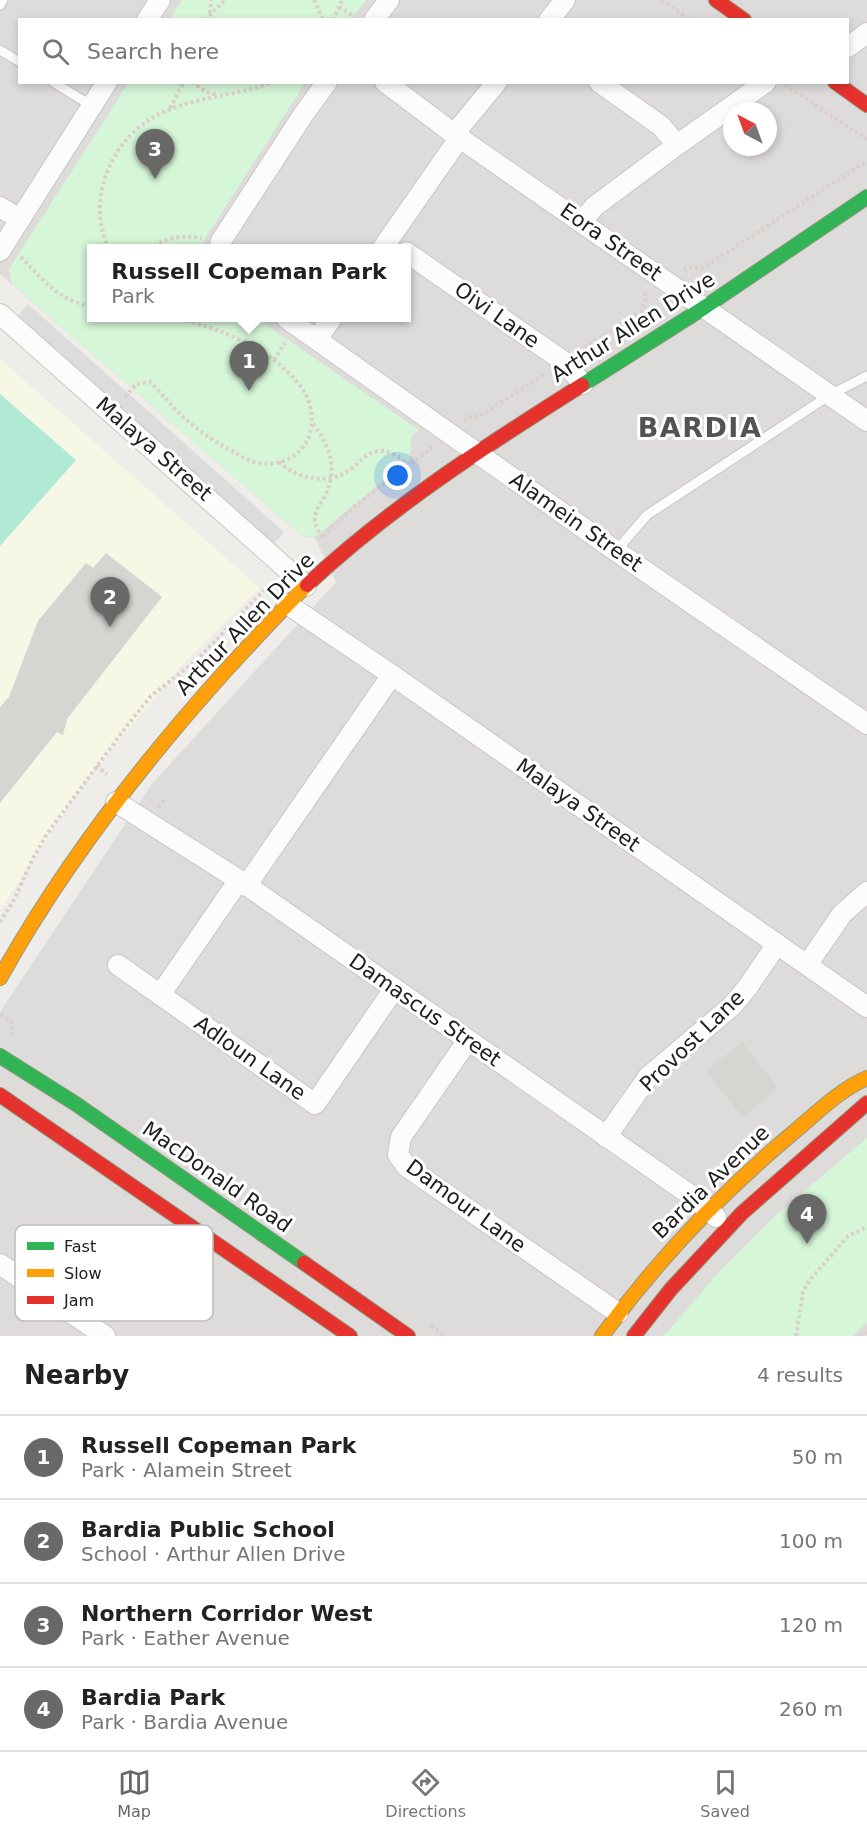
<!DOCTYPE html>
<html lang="en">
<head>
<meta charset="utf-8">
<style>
	body { margin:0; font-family:"DejaVu Sans",sans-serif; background:#f6f6f6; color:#222 }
	.compass { position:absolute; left:723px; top:102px; width:54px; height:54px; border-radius:50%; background:#fff; box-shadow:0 3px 9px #0003; rotate:319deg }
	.you { position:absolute; left:398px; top:476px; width:21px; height:21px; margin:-15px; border:4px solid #fff; border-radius:50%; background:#1a73e8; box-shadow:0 0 0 9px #1a73e833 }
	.badge { display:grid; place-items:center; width:39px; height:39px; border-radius:50%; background:#686866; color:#fff; font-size:20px; font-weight:700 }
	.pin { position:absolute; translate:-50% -50px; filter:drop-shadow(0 2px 3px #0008) }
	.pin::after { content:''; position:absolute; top:32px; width:21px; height:18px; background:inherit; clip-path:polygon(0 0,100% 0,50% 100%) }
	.popup { position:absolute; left:87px; top:244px; width:324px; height:78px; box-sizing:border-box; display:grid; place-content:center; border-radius:0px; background:#fff; filter:drop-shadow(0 2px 4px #0005); font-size:20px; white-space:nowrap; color:#767676 }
	.popup b { font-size:22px; color:#222 }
	.popup::after { content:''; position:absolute; left:50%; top:100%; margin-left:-12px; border:12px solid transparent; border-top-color:#fff }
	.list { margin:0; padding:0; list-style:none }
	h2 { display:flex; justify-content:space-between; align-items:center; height:78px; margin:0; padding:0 24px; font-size:26px }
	h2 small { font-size:20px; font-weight:400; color:#767676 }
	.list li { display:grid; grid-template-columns:39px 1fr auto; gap:18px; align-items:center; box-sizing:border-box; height:84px; padding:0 24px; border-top:2px solid #e0e0e0 }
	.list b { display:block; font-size:22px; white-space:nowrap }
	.list p { margin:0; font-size:20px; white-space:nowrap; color:#767676 }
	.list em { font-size:20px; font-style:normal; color:#767676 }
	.icon { flex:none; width:33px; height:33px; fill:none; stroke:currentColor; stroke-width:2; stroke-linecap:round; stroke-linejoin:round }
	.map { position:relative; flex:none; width:867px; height:1336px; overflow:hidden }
	.search { position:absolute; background:#fff; box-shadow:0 3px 9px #0003; left:18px; right:18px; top:18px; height:66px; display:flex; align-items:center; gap:15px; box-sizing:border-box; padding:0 21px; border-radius:0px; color:#767676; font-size:22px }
	.sheet { height:414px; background:#fff }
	nav { display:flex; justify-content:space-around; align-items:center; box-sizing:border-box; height:84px; border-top:2px solid #e0e0e0; background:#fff; font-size:16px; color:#767676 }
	nav a { display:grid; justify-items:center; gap:3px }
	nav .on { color:#686866 }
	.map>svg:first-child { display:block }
	.residential { fill:#dddcda; fill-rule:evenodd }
	.education { fill:#f6f7e5 }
	.religious { fill:#dcdcda }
	.park { fill:#d5f6d7 }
	.pitch { fill:#b0ead5 }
	.building { fill:#d7d5d1 }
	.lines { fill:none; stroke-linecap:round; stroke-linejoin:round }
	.lane-casing { stroke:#c7c6c5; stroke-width:11 }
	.street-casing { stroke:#c7c6c5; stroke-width:22 }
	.fast-casing { stroke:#96997f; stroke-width:16 }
	.slow-casing { stroke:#96997f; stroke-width:16 }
	.jam-casing { stroke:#96997f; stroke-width:16 }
	.path { stroke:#dcceca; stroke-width:4; stroke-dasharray:3 3; stroke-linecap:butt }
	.lane { stroke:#fcfcfc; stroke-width:9 }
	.street { stroke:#fcfcfc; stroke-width:20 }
	.fast { stroke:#30b455; stroke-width:14 }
	.slow { stroke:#ff9f0a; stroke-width:14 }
	.jam { stroke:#e5322d; stroke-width:14 }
	.labels { text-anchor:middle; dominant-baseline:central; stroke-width:6; stroke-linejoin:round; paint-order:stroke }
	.street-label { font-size:21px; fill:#202020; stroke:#fff }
	.district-label { font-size:27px; font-weight:bold; letter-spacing:1.5px; fill:#535353; stroke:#fff }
	.key { fill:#fff; stroke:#bcbcbc; stroke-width:1.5 }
	.key-label { font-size:16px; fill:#202020 }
</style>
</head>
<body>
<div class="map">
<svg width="867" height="1336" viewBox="0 0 867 1336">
	<rect width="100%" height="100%" fill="#eeede9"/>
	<path class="residential" d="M0,0H867V1336H0V1012L152,784L336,582L315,538L302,536L0,274ZM20,20H848V82H20ZM732,111H768V147H732ZM92,249H406V318H92Z"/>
	<polygon class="education" points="0,359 260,588 182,665 86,780 0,910"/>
	<g class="religious">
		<polygon points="28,304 284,532 274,544 17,317"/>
		<polygon points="696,1081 737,1130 731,1135 728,1133 697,1160 658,1114"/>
	</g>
	<g class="park">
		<polygon points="182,0 366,0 351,19 169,19"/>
		<polygon points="129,82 305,83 199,248 92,249 92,318 256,318 419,430 411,436 410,459 315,537 302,536 12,284 9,269"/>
		<polygon points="867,1138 867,1323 852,1336 664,1336 718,1273 775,1216"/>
	</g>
	<polygon class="pitch" points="0,394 76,460 0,546"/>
	<g class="building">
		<polygon points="106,553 162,597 67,719 63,735 57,732 0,803 0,707 9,697 38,621 86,563 93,568"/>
		<polygon points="742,1042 778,1088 743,1117 706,1071"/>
	</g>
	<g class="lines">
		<g class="lane-casing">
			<g id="lane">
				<polyline points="0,5 3,0"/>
				<polyline points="0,50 20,62"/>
				<polyline points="53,82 92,106"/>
				<polyline points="616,551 647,515 830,395 867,376"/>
			</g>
		</g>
		<g class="street-casing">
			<g id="street">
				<polyline points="147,20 160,0"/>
				<polyline points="374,20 389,0"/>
				<polyline points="549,20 565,0"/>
				<polyline points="848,47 867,33"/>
				<polyline points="385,82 454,134 867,421"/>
				<polyline points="599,82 661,126 677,145"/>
				<polyline points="454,134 497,82"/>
				<polyline points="0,207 20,219"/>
				<polyline points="582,221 595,206 677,145 766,82"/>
				<polyline points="219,249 221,241 303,115 327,82"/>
				<polyline points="382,249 460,137"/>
				<polyline points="0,251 107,82"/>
				<polyline points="406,252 563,361 583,384"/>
				<polyline points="0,314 306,586"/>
				<polyline points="286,318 616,551 867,724"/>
				<polyline points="317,339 332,318"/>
				<polyline points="287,604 392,675 867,1007"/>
				<polyline points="116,802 239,880 689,1194 716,1217"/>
				<polyline points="246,886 392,675"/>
				<polyline points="118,965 315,1104 394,989"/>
				<polyline points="807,965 842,914 867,892"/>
				<polyline points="160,995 239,880"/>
				<polyline points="468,1040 401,1137 398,1155 407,1167 618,1313"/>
				<polyline points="606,1137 648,1077 732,1006 747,988 777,944"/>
				<polyline points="0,1264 105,1336"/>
			</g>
		</g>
		<g class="fast-casing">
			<g id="fast">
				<polyline points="582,385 705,307 867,197"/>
				<polyline points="0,1056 76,1104 304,1263"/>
			</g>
		</g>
		<g class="slow-casing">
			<g id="slow">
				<path d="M0,978C63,865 142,763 229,667C255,639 280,611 307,585"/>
				<path d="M602,1336C658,1259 721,1193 794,1132C817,1113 839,1090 867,1078"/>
			</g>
		</g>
		<g class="jam-casing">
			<g id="jam">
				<polyline points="716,0 744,20"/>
				<polyline points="835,82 867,105"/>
				<path d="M307,585C390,507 487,445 582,385"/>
				<polyline points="0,1095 350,1336"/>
				<polyline points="304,1263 408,1336"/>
				<polyline points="634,1336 671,1289 742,1213 867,1103"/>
			</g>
		</g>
		<g class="path">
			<polyline points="314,0 323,20"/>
			<polyline points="662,0 690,20"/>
			<polyline points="339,7 354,16"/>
			<polyline points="210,13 211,0"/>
			<polyline points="205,20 225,0"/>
			<polyline points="333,20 342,0"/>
			<polyline points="192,82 206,92 218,95"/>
			<polyline points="785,85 867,139"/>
			<polyline points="170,108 184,82"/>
			<path d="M108,249C105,239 101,227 100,217C97,173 124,128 166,111C200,96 238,96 272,82"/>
			<path d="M149,249C167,237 180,235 202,238"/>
			<path d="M21,257C42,279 59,301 92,307"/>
			<polyline points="684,270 688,267 703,268 867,161"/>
			<path d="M579,351L640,312C645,306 646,301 645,294L647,293"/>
			<polyline points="274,360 285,343"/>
			<path d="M125,397L136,384L150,382C161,392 170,405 181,415C197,430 215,442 234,452C240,456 247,460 254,462C303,474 330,422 298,383C268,347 219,328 175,318"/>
			<polyline points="464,421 469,417 475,417 483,414 545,374"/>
			<path d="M313,424C331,446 338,472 324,498C320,505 314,512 315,520C315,526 319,532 322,537"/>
			<path d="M279,462C299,480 330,486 352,468C361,461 367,452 379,451C391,450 400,458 408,464"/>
			<polyline points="323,536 356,505 433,447"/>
			<polyline points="96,766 107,774"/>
			<polyline points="158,807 164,800"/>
			<polyline points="0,922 14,900 33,858 47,834 126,727 151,696 198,659 264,590"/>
			<polyline points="0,1015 11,1021 12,1035"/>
			<polyline points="431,1326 445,1336"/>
			<polyline points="796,1336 803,1292 809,1281 848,1236 867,1227"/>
			<polyline points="860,1336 867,1332"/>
		</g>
		<use href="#lane" class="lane"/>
		<use href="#street" class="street"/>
		<use href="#fast" class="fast"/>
		<use href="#slow" class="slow"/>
		<use href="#jam" class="jam"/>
	</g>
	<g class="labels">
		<g class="street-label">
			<text transform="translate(611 242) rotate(35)">Eora Street</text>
			<text transform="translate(497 315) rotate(35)">Oivi Lane</text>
			<text transform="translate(633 327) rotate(-32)">Arthur Allen Drive</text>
			<text transform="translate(154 449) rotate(41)">Malaya Street</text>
			<text transform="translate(576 522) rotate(35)">Alamein Street</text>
			<text transform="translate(245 624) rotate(-46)">Arthur Allen Drive</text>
			<text transform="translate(578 805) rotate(35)">Malaya Street</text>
			<text transform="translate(425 1010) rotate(35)">Damascus Street</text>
			<text transform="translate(692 1041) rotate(-44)">Provost Lane</text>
			<text transform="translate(250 1058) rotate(35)">Adloun Lane</text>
			<text transform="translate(217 1177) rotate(35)">MacDonald Road</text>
			<text transform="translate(711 1182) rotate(-44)">Bardia Avenue</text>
			<text transform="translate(466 1206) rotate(36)">Damour Lane</text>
		</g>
		<g class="district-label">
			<text x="700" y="427">BARDIA</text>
		</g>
	</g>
	<rect x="15" y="1225" width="198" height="96" rx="9" class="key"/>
	<rect x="27" y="1242" width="27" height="8" fill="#30b455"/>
	<rect x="27" y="1269" width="27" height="8" fill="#ff9f0a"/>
	<rect x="27" y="1296" width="27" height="8" fill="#e5322d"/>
	<g class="key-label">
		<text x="64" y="1252">Fast</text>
		<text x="64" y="1279">Slow</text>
		<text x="64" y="1306">Jam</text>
	</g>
</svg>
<svg class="compass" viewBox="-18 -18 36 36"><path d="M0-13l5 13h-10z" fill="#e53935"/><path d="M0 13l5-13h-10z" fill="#767676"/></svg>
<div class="you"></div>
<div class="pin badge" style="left:249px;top:391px">1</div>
<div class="popup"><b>Russell Copeman Park</b>Park</div>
<div class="pin badge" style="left:110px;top:627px">2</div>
<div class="pin badge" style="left:155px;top:179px">3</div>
<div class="pin badge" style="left:807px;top:1244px">4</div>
<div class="search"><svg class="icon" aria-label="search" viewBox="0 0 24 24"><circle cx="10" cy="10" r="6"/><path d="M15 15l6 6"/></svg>Search here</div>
</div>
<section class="sheet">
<h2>Nearby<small>4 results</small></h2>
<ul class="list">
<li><span class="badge">1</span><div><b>Russell Copeman Park</b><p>Park · Alamein Street</p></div><em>50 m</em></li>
<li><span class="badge">2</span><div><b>Bardia Public School</b><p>School · Arthur Allen Drive</p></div><em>100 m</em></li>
<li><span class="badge">3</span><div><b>Northern Corridor West</b><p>Park · Eather Avenue</p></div><em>120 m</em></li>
<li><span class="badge">4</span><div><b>Bardia Park</b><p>Park · Bardia Avenue</p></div><em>260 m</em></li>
</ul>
</section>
<nav>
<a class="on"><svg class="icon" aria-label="map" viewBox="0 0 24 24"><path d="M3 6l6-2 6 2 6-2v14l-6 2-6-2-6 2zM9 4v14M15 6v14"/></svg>Map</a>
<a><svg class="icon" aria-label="directions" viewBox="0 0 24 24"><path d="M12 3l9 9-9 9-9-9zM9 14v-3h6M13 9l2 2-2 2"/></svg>Directions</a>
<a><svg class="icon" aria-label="saved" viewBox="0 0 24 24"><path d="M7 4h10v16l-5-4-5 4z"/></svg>Saved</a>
</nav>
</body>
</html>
